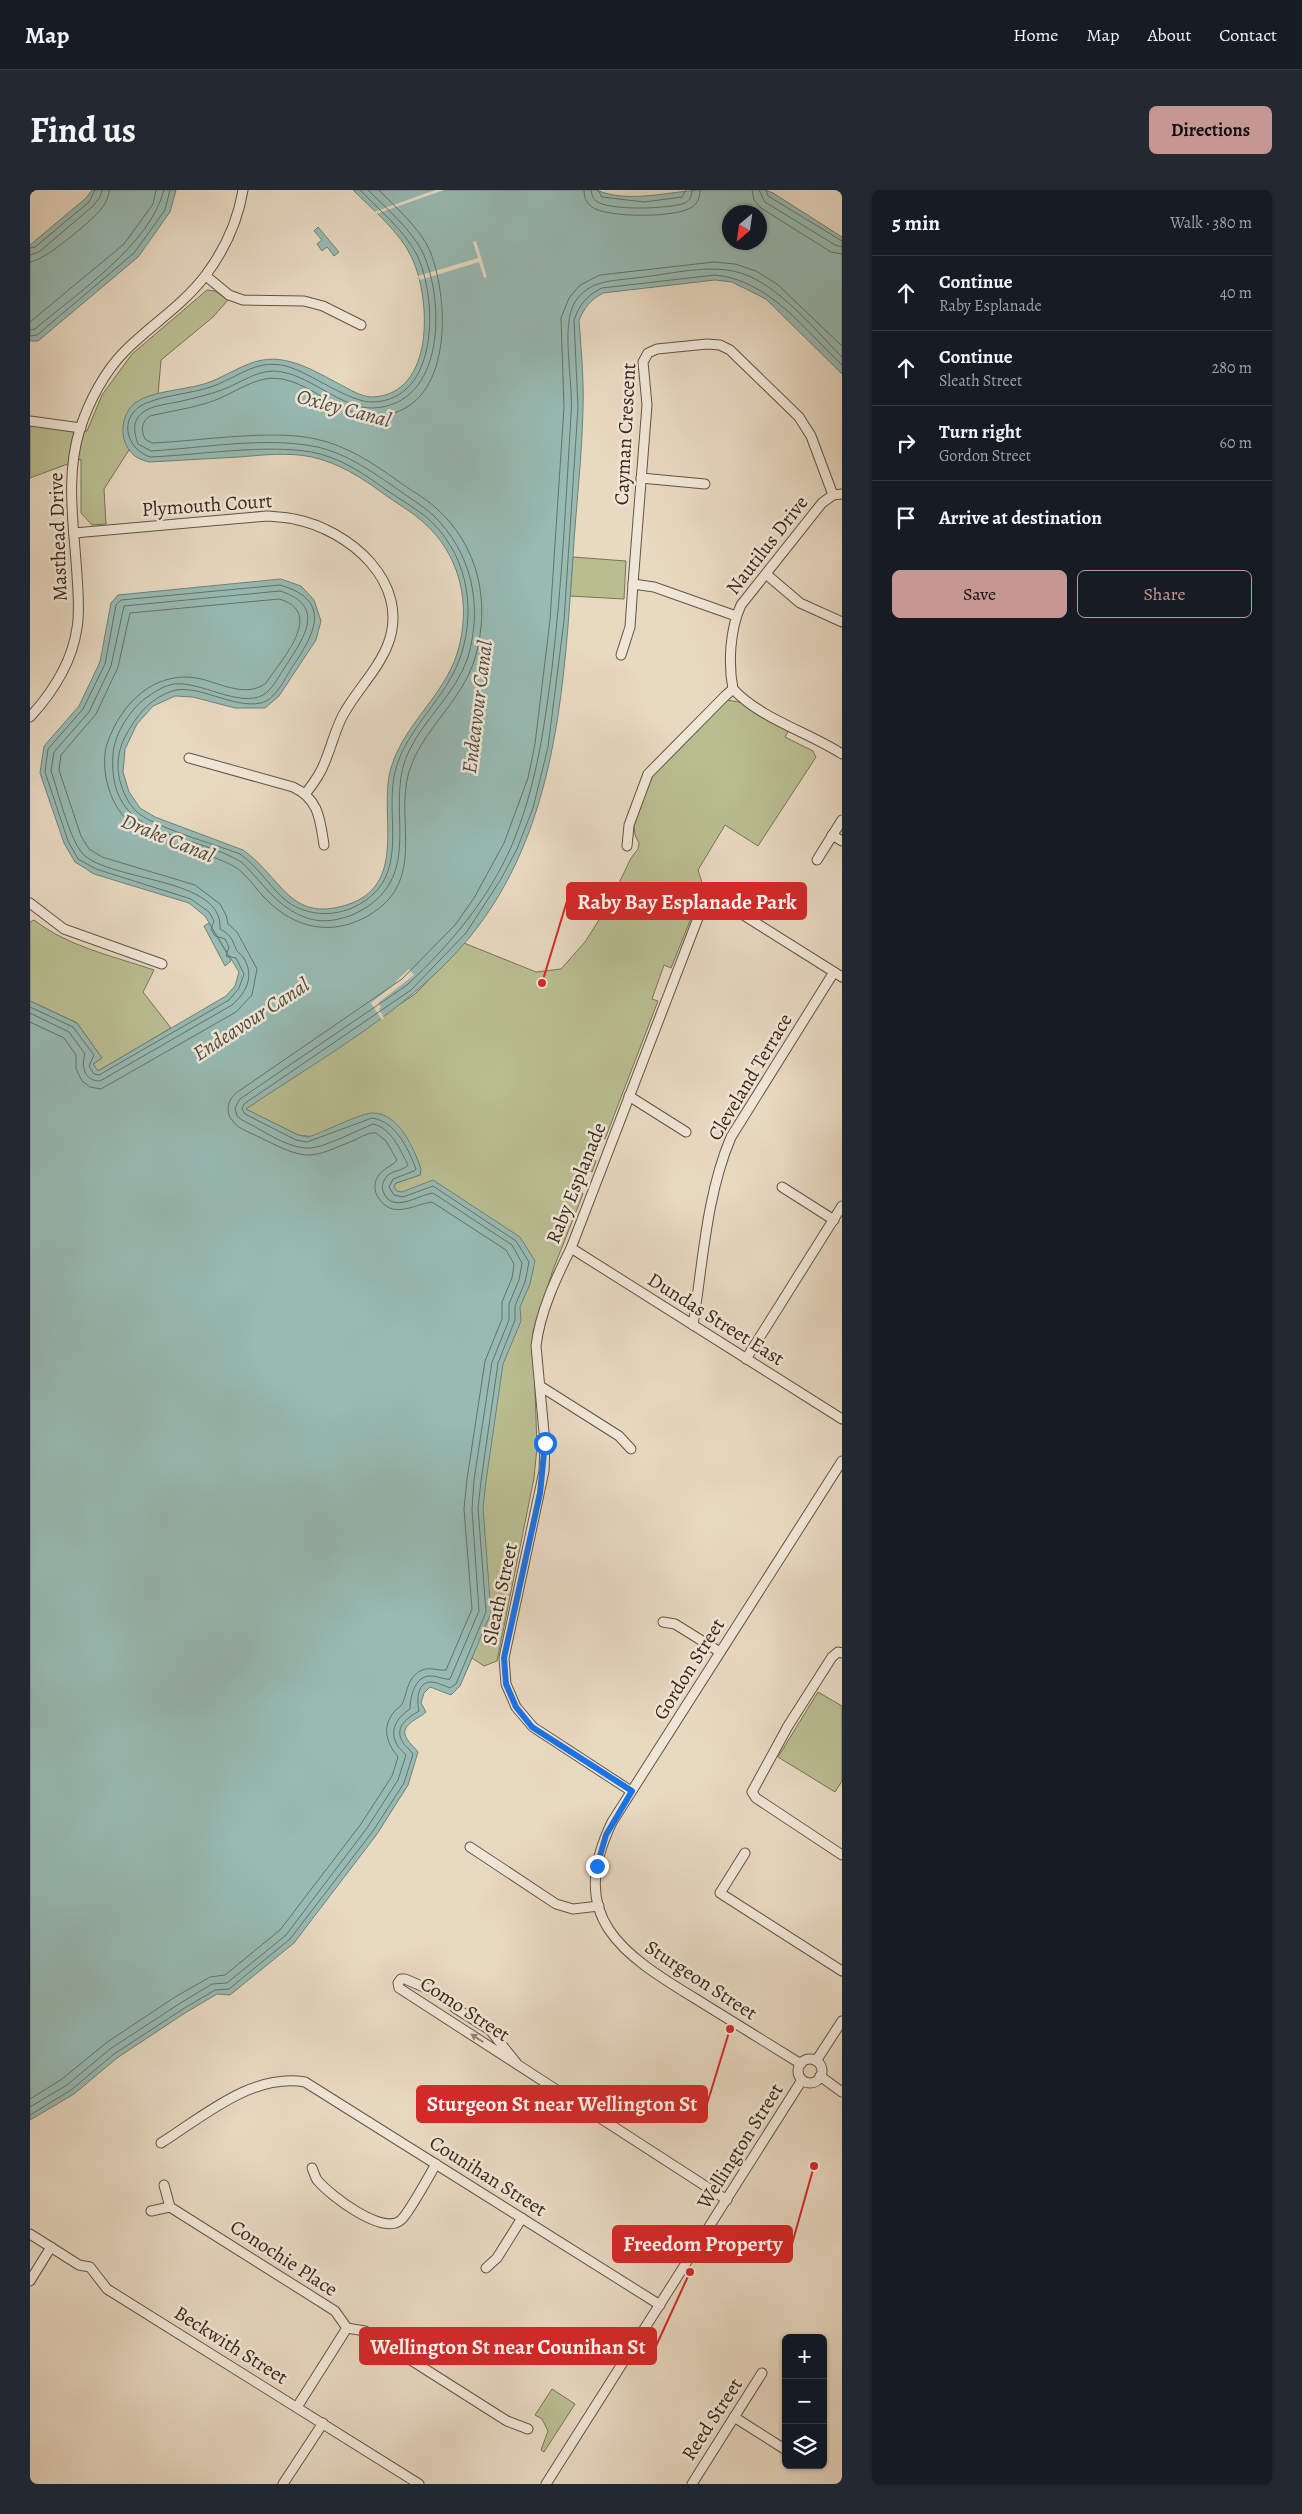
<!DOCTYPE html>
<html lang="en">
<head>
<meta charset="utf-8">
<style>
	body { margin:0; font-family:Alegreya,serif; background:#242831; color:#f1f3f6 }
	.controls { position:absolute; right:15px; bottom:15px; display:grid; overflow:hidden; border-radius:8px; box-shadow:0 1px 4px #0004 }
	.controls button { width:45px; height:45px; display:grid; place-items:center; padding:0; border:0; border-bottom:1px solid #363941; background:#171b24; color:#f1f3f6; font:25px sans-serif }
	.compass { position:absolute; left:692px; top:15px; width:45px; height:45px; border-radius:50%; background:#171b24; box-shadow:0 1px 4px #0004; rotate:209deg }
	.stop { position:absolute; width:15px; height:15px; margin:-11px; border:4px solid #1a73e8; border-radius:50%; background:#fff }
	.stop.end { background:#1a73e8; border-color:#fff; box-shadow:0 1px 5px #0008 }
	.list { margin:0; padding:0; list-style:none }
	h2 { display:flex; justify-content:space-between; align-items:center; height:65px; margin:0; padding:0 20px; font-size:21px }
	h2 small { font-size:16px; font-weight:400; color:#9ea1a6 }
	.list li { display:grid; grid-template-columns:32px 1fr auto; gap:15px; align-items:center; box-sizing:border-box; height:75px; padding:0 20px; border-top:1px solid #363941 }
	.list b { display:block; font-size:19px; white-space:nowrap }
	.list p { margin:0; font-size:16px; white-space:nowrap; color:#9ea1a6 }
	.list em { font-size:16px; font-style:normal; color:#9ea1a6 }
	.actions { display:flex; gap:10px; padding:15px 20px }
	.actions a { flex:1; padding:11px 0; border:1px solid #c59692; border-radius:8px; text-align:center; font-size:18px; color:#c59692 }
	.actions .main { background:#c59692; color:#111 }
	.icon { flex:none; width:28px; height:28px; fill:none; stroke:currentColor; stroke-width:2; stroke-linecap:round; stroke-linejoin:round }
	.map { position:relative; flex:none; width:812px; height:2294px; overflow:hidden; border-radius:8px }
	header { display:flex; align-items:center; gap:30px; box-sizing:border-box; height:70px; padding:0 25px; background:#171b24; border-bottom:1px solid #363941 }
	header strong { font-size:24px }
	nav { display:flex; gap:28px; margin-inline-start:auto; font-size:18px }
	.intro { display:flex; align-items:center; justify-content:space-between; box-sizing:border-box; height:120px; padding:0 30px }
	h1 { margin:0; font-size:35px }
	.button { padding:12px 22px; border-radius:8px; background:#c59692; color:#111; font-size:18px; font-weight:700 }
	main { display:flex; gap:30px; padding:0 30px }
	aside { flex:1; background:#171b24; border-radius:8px; box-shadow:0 1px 4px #0004 }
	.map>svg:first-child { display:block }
	.green { fill:#b9be91; stroke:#787456 }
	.water { fill:#97bab3; stroke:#718076; fill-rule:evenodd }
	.pier { fill:#e8d9c1 }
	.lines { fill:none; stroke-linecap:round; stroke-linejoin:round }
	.shore { stroke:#677266; stroke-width:1 }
	.minor-casing { stroke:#635544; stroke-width:11 }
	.minor { stroke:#f0e6d7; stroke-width:9 }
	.oneway { fill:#948878 }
	.route { stroke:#1a73e8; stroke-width:6 }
	.labels { text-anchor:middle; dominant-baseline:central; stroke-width:5; stroke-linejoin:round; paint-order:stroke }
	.street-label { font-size:20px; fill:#37291a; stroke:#f0e6d7 }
	.water-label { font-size:21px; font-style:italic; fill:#4f4d40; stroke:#f0e6d7 }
	.leader { fill:none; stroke:#d62828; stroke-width:2 }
	.callout-dot { fill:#d62828; stroke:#f0e6d7; stroke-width:2 }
	.callout { fill:#d62828; stroke:#d62828; stroke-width:2 }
	.callout-label { font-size:21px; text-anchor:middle; font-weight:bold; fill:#fff }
</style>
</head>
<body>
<header>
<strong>Map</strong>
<nav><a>Home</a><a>Map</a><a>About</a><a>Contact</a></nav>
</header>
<div class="intro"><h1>Find us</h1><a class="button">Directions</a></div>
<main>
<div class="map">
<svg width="812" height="2294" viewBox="0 0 812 2294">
	<rect width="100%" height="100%" fill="#e8d9c1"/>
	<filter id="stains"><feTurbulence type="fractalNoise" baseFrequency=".004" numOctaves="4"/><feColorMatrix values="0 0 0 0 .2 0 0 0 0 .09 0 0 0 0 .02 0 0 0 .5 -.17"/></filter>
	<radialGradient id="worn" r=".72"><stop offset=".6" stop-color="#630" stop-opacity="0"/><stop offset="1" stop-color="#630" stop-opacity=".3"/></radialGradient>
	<g class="green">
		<path d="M177,100L185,101L198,110L183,127L131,170L128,205C96,213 87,229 99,260L74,299L76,334L62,335L51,323V269L0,288V235L57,241L72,205L102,164Z"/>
		<polygon points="543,367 596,371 594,409 540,406"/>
		<path d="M697,510L709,512L759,540L755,547L783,561L786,567L728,656L695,635L668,680L675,702L662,726L641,778L634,775L622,809L628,811L575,949L569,944L560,965L566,971L562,982L556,977L548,998L553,1004L523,1080L503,1142L507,1257L504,1288L467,1471L454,1476L442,1468L434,1486L367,1001L363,997L366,993L390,985C392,975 386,967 382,958L268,945L215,919L385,804L434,753L506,782L531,779L555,752L579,714L601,668L608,659L609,653L605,645L604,635L620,589Z"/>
		<path d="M4,730C39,757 83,766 124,780L113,802L141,838L68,881L63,874L72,868L47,833L0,811V732Z"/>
		<polygon points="788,1502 812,1516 812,1591 805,1602 748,1567"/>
		<polygon points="522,2199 545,2214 514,2262 511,2260 518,2241 512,2229 505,2225"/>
	</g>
	<g class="water">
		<polygon points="62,0 146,0 140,22 108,67 8,151 0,151 0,55 56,8"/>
		<path d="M323,0H566C600,14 638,1 673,0C693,0 714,0 735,0L743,3L812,47V184L736,109L702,92L685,90L573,103C560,110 555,117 549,130C551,159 554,189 553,218C552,267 546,317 543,366C534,497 527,641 439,748C379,820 293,867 216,919L268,945L278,947C292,943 333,922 343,923C369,923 384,959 391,979L390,985L366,993L364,997L367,1001L372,1002L403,990L490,1047L505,1071L500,1094L490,1117L491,1131L473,1174L456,1291L453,1318L461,1423L430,1496L421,1505L400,1497L394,1503L391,1513L396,1522C389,1529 368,1535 377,1549C380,1554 385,1558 388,1562L378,1595L347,1644L264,1753L200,1805L187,1804L155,1823L87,1868L44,1904L0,1930V811L47,833L72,868L63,874L68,881L196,806L205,796L209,782L175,726L159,713L64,684L45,672L34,653L10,583L14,556L49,516L70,472L81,413L88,405L251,389L271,396L284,410L291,431L286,450L249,506L235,518H205L163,507L145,506L123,516L107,534L95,559L93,582L99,602L110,618L125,627L213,660C253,688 260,736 322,713C378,691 348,621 361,578C374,534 413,507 427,464C442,416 431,364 392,331C381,321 366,313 354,304C332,288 309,273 282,267C258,262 233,265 209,267C179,269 149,270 119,272C112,270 105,268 100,261C89,248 91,224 105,213C121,201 154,200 174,194C194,188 213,173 233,170C262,165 291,185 315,197C324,202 333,207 343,207C405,204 401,109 382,68C370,42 343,20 323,0ZM699,22H729V52H699Z"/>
		<polygon points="288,37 309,62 304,66 297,57 292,61 287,54 292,50 284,41"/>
		<polygon points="179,733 201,771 195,776 174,736"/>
	</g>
	<g class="pier">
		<polygon points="405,0 414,0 346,24 344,22"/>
		<polygon points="446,51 457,87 454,88 449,72 390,90 388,86 448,68 443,52"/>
		<polygon points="379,779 384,785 348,813 351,817 349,819 354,828 352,830 341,813 366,793 365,792"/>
	</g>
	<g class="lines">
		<g class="shore">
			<path d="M554,0C554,7 556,13 562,17C576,28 647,28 662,17C668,13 670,7 670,0"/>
			<path d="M561,0C562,4 562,8 566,11C578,21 640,19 655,13C660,10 662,6 662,0"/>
			<polyline points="568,0 572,7 614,12 652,7 656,0"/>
			<polyline points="722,0 724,10 731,18 801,62 812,64"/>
			<polyline points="729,0 735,12 805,55 812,57"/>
			<polyline points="736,0 738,6 812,51"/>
			<polyline points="0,58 5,57 59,12 65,0"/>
			<polyline points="0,65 9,62 63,16 70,7 72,0"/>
			<path d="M0,72C13,72 63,30 72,18C76,12 79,7 79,0"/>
			<polyline points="0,132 94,54 123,14 126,0"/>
			<path d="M0,140L5,139C47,103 120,55 134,0"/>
			<polyline points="0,146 7,145 104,63 135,20 140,0"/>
			<path d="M0,817L43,837L64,865L59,876L64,884L69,885L199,810L209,798L214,784L206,768L196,766L199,757L195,749L185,746L181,739L184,731L179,722L161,709L66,679L48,669L38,651L15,582L18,559L53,519L75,474L86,415L91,410L250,395C305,411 283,446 261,479C254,490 245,510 231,513C202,519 168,493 142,501C119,509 106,526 95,547C88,560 86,577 90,591C93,602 98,613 106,621C120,636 187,655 210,664C227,676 238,694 253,708C273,726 303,728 326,716C382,688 354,629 365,582C376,537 417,509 431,465C447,416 436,360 395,326C382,316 368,308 355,299C333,283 309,267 281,262C235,254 168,265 120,267C99,260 88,233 109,217C123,207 156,204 174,199C195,194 213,179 233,175C240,174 249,174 256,176C281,183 320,213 343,212C409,210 408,109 387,65C374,40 349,20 330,0"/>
			<path d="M0,823L39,842L55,864C51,876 54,891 70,891L202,815C217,802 225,785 213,767C211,764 207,762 206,759C202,749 200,744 190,739C194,687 81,692 53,664C40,651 28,601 21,581L24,562L59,522L81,476L94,416L250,401C298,416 273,449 255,477C249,486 243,499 233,505C209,518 171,491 144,494C136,495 125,501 119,506C102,516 84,544 83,564C77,649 153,640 208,670C214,673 218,679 223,684C239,702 253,720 277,728C302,737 336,723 353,703C386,664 356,607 379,561C395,527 426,504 438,467C453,415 442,363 403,325C391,314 376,306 363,296C338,279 312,261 282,256C233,247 171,258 121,261L108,254C104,243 102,231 112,223C121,215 140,214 152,211C168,207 183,204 199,197C217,189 232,178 252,182C282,187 313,219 343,218C415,215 415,112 393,63C381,39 357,19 338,0"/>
			<path d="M0,832L34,848L46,865V879L52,891L60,897L71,899L206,822L222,805L227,779L207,742L198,734L196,725L190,714L165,695L72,667L59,659L51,646L29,580L31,565L66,524L88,477L100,423L249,409C296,422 251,470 236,493C216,509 188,492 167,488C124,481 92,513 78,551C73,564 74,583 78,596C95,658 159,651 205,677C215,683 224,696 232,705C259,735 295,747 332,729C400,695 364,634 379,582C392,539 432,512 445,468C461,413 449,356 406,318C394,307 380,300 368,291C343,273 317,256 286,249C242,239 169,251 122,253L115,249C111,240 111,232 120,226C141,221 163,218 183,211C200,205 218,192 235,189C271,182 306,225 342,226C423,227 421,114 400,61C390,38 366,18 349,0"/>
			<path d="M0,1909L32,1889L76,1853L145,1807L180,1787L195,1785L250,1740L331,1634L362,1586L368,1567C357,1553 351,1538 364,1522C366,1519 371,1517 372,1514C378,1502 376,1490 390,1481C399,1476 407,1481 416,1480L442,1419L434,1319L437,1289L455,1171L472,1129V1112L482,1088L484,1074L476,1060L402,1012C382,1015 362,1030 348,1007C344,1001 344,994 347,988C352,978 362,977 367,970L356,951L346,943C339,942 331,947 325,950C280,968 280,972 235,950C225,944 208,940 202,930C195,921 198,910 206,903L372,789L425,735L444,708L474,653L498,588L505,554L520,430L534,217L531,128L539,108L550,95L570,85L684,72L705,74L726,81L747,94L812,156"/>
			<path d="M0,1917L37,1895L80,1859L149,1814L182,1794L197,1793L256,1745L337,1638L368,1590L376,1565C373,1561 368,1558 366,1553C359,1538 369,1526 380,1519C380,1507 385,1485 401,1486C408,1486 415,1490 420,1489L449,1421L442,1319L444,1290L462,1172L479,1130V1114L489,1090L492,1073L482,1055L403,1003C388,1005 361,1025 353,1001C351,995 354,990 357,986C363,980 373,981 378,975C370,959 361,938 343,934C328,940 290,960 276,958C255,957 231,939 212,930L207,926L205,918L210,909L377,795C420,755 458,710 482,655C506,597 514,540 522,478C532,394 536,309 541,225C544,194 530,136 545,112C559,90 582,91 605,88C636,85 672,75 703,81C744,89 783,138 812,167"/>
			<path d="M0,1925L41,1900L84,1864L153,1819L185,1800L199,1799L260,1749L343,1641L374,1593L383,1564C380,1559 374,1556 372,1551C364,1536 379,1527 389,1521C387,1513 386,1492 401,1492C407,1492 414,1496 420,1498L426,1494L456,1422L448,1318L451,1291L468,1173L485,1130V1116L495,1092L499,1072L486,1051L403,996L373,1007L364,1005L359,997L363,989L384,981L386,979C378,958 366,932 342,928L277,952L266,950L215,924L212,919L214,914L381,800L436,743L471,689L487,659L503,618L518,557L534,431L548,217L544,130C550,114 557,105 572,98L685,85C739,90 775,140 812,175"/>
		</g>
		<g class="minor-casing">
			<g id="minor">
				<polyline points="176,86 199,105 213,110 274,111 293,116 331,135"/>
				<polyline points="0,231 51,238"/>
				<polyline points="611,288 675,294"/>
				<path d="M44,343L237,326C246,327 255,327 264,329C320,340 381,393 358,454C348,480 326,501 313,525C305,540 301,558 294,574C290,585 283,594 276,603"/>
				<polyline points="736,384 770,413 812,432"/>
				<polyline points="706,426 624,397 603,394 617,215 613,172 618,163 627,159 677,154 690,155 700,160 769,227 781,246 803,305"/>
				<polyline points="591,465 600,437 603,394"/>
				<path d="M703,499C698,473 700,439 711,415L792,313L803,305L812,304"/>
				<path d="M703,499C731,529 778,542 812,564"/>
				<path d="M0,527C23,502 42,472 47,438C50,421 48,403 47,385C44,336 35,286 50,239C59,211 75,181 95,161C121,135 153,115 175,86C194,61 208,30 213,0"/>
				<path d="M159,568L263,597C289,609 290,629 294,655"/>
				<polyline points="802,645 812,651"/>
				<polyline points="597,656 599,635 618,584 695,506 703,499"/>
				<polyline points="787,670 812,630"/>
				<polyline points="0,713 34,739 132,774"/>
				<polyline points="599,906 656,942"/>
				<polyline points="752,997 804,1030"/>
				<polyline points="541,1058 812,1229"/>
				<path d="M663,1135C673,1073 676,1006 701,947L804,782"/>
				<polyline points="716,1169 812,1016"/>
				<polyline points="510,1196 589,1246 601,1259"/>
				<polyline points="633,1432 645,1434 690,1462"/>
				<polyline points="812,1463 808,1462 802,1467 758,1536 722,1602 726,1608 812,1665"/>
				<path d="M601,1601L503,1537L486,1517L476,1494L474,1468L514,1281L515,1253L506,1156C510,1122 526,1088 541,1058L668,728C677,715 683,713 699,716L812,787"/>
				<polyline points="440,1657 526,1714 543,1719 569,1716"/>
				<polyline points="715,1663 690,1703 812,1781"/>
				<circle cx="780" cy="1881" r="12"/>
				<polyline points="786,1871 812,1831"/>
				<path d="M771,1874C736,1852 701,1831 666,1809C592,1764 536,1728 582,1632L812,1271"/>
				<polyline points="488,1875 460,1840 425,1818 410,1804 375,1789 371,1789 368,1793 369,1798 697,2010"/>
				<polyline points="790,1886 812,1902"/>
				<path d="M131,1953C174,1926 222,1883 275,1892L630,2115"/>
				<path d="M282,1978C284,1982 285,1988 288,1991C301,2006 353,2046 371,2030C379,2023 399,1986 406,1974"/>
				<polyline points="140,2017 305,2121 317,2138 267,2217"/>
				<polyline points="121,2021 140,2017 134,1995"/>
				<polyline points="0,2044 49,2075 60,2077 77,2099 389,2294"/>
				<polyline points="456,2078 467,2068 492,2028"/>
				<polyline points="0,2091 21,2057"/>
				<polyline points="317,2138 335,2141 477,2231 498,2239"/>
				<polyline points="704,2227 756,2260"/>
				<polyline points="253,2294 293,2233"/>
				<polyline points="516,2294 772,1890"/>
				<polyline points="662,2294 732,2183"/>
			</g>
		</g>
		<use href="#minor" class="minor"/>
	</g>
	<defs><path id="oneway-solid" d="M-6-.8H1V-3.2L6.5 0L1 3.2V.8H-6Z" transform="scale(1.25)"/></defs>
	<use class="oneway" href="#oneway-solid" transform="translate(447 1848) rotate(-147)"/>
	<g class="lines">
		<polyline class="route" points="515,1253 510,1303 474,1468 476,1494 486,1517 502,1537 602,1601 576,1645 567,1676"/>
	</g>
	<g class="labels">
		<g class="street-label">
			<text transform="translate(595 244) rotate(-87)">Cayman Crescent</text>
			<text transform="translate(177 315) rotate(-4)">Plymouth Court</text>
			<text transform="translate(28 347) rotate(-92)">Masthead Drive</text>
			<text transform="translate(737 355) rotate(-52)">Nautilus Drive</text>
			<text transform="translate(720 887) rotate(-59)">Cleveland Terrace</text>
			<text transform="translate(546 993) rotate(-68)">Raby Esplanade</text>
			<text transform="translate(686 1129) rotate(32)">Dundas Street East</text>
			<text transform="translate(470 1404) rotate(-78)">Sleath Street</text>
			<text transform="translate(659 1479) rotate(-58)">Gordon Street</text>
			<text transform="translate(671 1790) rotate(33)">Sturgeon Street</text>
			<text transform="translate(435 1819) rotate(33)">Como Street</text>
			<text transform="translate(710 1956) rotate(-58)">Wellington Street</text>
			<text transform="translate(458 1986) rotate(32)">Counihan Street</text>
			<text transform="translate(254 2068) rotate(33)">Conochie Place</text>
			<text transform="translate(201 2155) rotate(32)">Beckwith Street</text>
			<text transform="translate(682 2229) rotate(-57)">Reed Street</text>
		</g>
		<g class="water-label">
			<text transform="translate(314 218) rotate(15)">Oxley Canal</text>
			<text transform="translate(447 517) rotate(-83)">Endeavour Canal</text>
			<text transform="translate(138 648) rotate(22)">Drake Canal</text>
			<text transform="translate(221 829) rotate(-33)">Endeavour Canal</text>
		</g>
	</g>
	<path class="leader" d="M512 793L537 711M700 1839L677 1914M784 1976L762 2054M660 2082L626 2156"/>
	<g class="callout-dot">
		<circle cx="512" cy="793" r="5"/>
		<circle cx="700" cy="1839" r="5"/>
		<circle cx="784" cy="1976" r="5"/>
		<circle cx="660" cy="2082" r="5"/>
	</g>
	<g class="callout">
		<rect x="537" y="693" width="239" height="36" rx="5"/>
		<rect x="387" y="1896" width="290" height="36" rx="5"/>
		<rect x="583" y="2036" width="179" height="36" rx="5"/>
		<rect x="330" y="2138" width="296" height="36" rx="5"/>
	</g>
	<g class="callout-label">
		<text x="657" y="719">Raby Bay Esplanade Park</text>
		<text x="532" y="1921">Sturgeon St near Wellington St</text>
		<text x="673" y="2061">Freedom Property</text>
		<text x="478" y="2164">Wellington St near Counihan St</text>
	</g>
	<rect width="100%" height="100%" filter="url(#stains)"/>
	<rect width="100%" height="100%" fill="url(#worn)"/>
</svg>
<div class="controls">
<button>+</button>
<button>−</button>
<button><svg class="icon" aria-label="layers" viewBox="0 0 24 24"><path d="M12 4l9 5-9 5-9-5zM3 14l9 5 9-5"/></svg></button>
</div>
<svg class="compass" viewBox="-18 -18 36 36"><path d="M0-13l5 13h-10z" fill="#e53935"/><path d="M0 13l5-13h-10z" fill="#9ea1a6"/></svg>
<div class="stop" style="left:515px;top:1253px"></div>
<div class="stop end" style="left:567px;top:1676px"></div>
</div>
<aside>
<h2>5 min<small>Walk · 380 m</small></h2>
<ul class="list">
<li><svg class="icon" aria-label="ahead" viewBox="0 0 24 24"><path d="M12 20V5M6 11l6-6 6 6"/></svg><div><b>Continue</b><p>Raby Esplanade</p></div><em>40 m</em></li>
<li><svg class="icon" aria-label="ahead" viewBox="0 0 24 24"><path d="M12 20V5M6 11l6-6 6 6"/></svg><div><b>Continue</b><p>Sleath Street</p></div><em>280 m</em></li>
<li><svg class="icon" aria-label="right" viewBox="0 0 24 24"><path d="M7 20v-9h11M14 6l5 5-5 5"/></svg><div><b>Turn right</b><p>Gordon Street</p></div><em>60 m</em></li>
<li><svg class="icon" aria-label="arrive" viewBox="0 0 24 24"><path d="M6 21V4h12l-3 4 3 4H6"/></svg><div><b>Arrive at destination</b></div></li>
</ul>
<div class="actions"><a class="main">Save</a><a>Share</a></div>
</aside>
</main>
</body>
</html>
